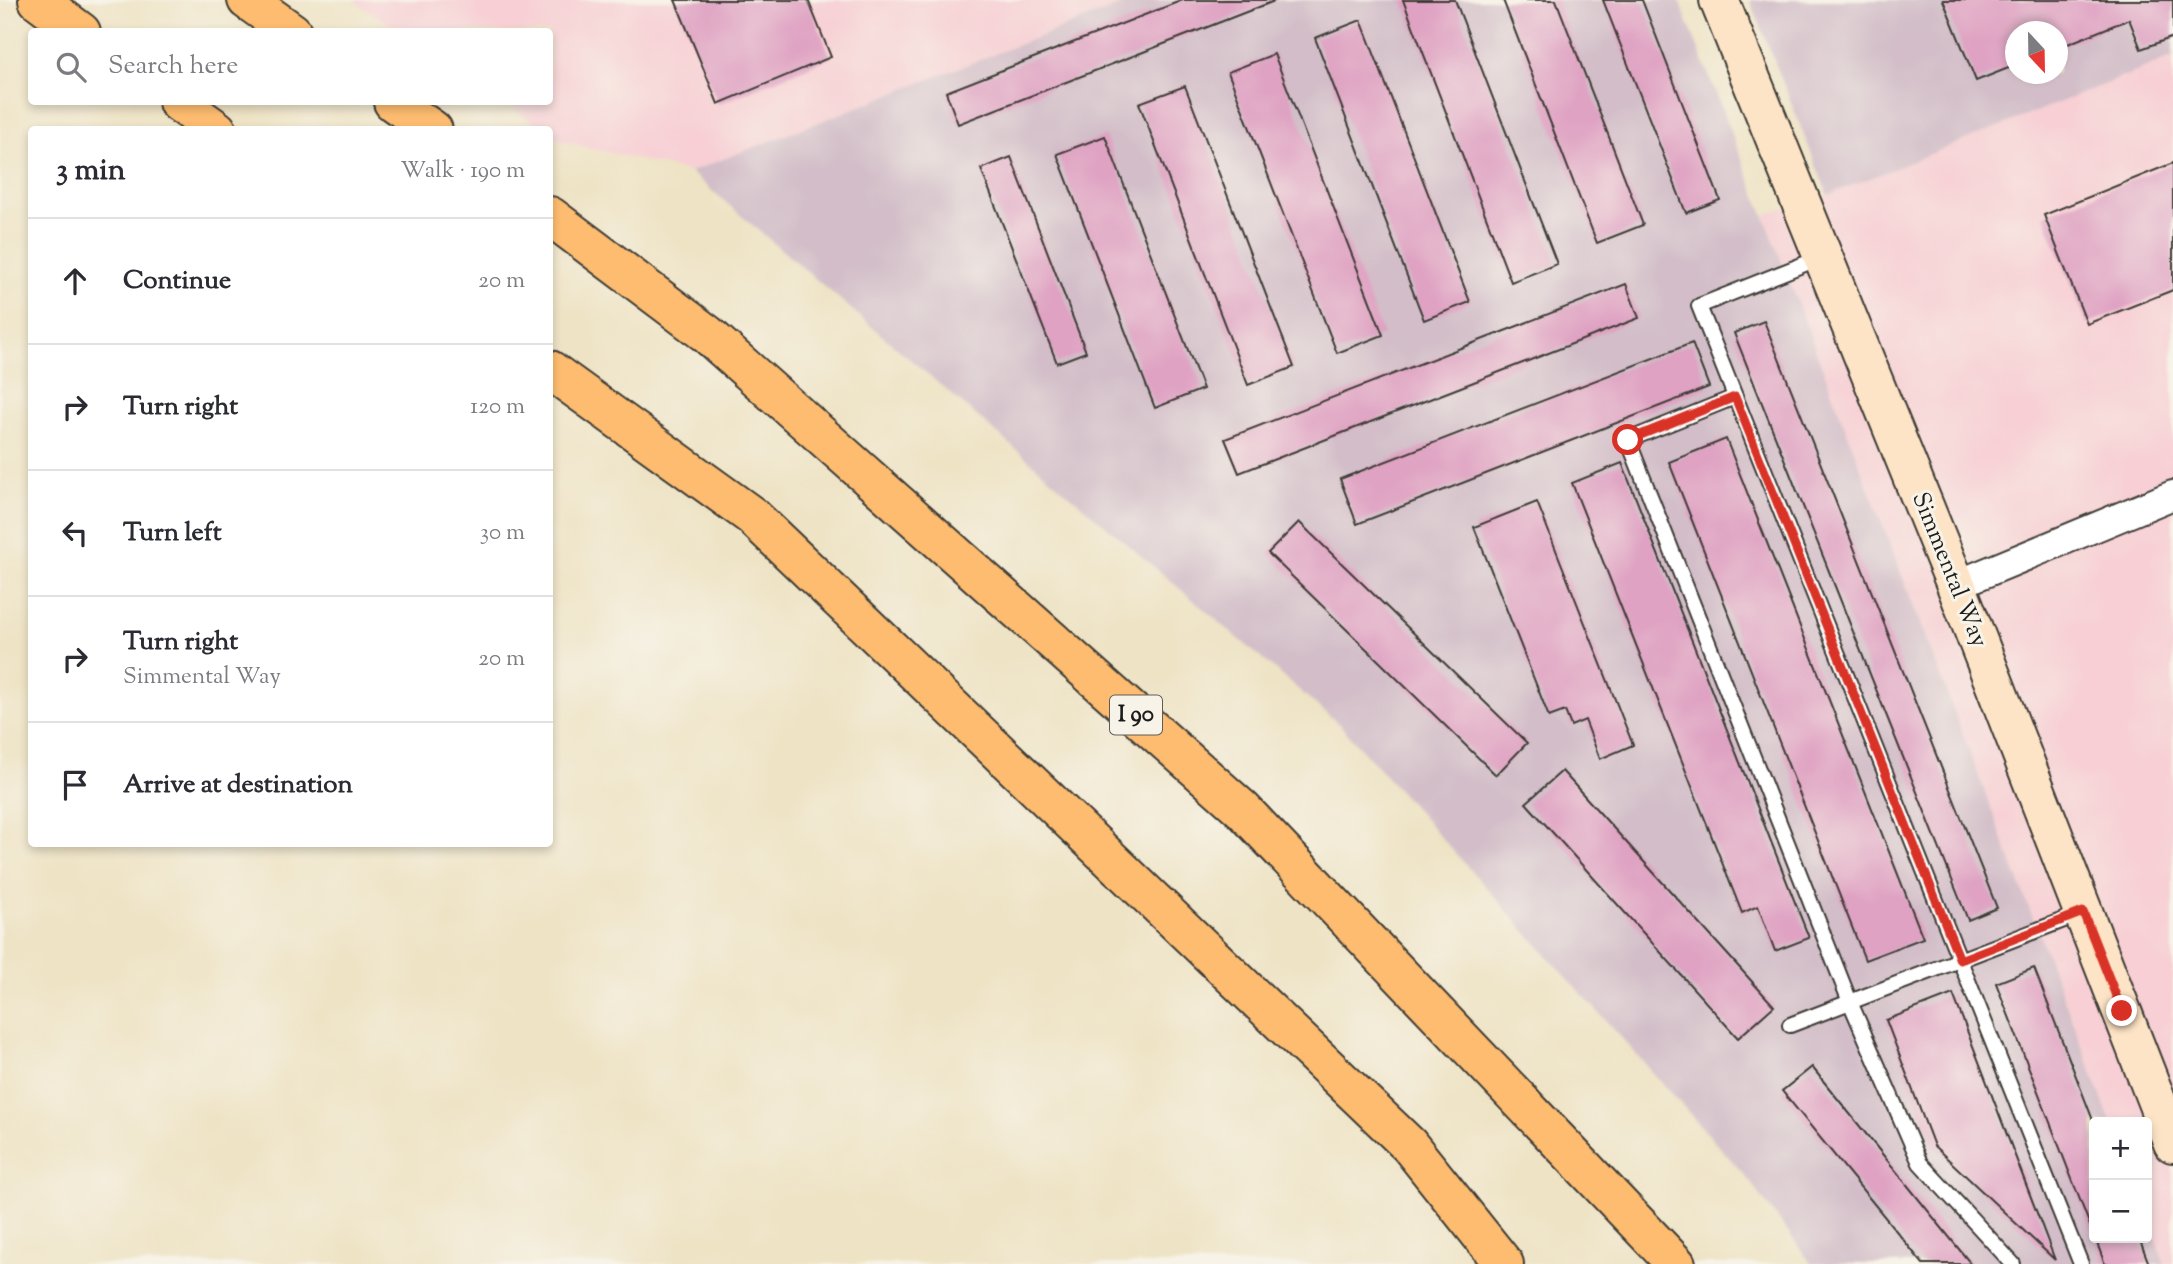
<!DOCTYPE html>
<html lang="en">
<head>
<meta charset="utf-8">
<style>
	body { margin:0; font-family:"Sorts Mill Goudy",serif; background:#f7f7f7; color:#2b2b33 }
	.controls { position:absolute; right:21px; bottom:21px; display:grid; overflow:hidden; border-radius:7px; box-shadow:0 4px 10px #0003 }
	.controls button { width:63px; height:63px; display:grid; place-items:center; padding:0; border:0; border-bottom:2px solid #e1e1e2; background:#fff; color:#2b2b33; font:35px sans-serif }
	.compass { position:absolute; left:2005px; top:21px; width:63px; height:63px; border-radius:50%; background:#fff; box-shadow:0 4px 10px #0003; rotate:158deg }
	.stop { position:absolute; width:21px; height:21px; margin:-16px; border:5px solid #d93025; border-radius:50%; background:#fff }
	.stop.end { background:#d93025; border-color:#fff; box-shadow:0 2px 7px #0008 }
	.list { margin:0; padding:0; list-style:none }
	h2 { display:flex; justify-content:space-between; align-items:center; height:91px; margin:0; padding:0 28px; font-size:30px }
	h2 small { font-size:23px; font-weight:400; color:#7c7c81 }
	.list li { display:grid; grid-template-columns:46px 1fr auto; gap:21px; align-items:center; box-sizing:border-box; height:126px; padding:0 28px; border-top:2px solid #e1e1e2 }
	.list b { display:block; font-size:26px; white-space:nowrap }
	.list p { margin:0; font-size:23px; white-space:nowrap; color:#7c7c81 }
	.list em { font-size:23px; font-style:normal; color:#7c7c81 }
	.icon { flex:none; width:38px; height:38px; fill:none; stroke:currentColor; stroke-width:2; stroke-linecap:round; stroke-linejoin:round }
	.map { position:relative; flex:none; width:2173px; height:1264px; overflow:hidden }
	.search { position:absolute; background:#fff; box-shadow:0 4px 10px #0003; left:28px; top:28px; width:525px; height:77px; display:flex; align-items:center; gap:18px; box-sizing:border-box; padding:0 24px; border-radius:7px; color:#7c7c81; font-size:26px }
	.panel { position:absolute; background:#fff; box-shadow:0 4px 10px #0003; left:28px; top:126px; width:525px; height:721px; border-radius:7px }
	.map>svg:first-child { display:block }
	.built { fill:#f7cfd4 }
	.industrial { fill:#d2bdc8; fill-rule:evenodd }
	.building { fill:#dfa2c2 }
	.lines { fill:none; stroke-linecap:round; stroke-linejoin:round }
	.lane-casing { stroke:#3c3a35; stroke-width:18 }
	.street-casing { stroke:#3c3a35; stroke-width:32 }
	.secondary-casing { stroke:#3c3a35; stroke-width:42 }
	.highway-casing { stroke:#3c3a35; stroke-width:42 }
	.lane { stroke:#fff; stroke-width:14 }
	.street { stroke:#fff; stroke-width:28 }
	.secondary { stroke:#fee4c6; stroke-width:38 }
	.highway { stroke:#fdbc70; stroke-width:38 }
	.route { stroke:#d93025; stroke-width:9 }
	.labels { text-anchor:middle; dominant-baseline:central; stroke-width:6; stroke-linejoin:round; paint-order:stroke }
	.shield { fill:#f7f3e8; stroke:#5e5c59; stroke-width:2 }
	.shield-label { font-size:23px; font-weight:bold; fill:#1c1c1c }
	.street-label { font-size:24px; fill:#1c1c1c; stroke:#f7f3e8 }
</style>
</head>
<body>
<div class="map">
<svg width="2173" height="1264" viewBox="0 0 2173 1264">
	<rect width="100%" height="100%" fill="#f7f3e8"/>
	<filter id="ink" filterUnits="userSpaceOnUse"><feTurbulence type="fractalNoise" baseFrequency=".0143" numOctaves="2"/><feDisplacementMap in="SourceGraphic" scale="14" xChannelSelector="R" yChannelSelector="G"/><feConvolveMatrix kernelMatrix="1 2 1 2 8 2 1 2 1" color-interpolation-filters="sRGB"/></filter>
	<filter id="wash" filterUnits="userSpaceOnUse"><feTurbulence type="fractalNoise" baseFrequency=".00686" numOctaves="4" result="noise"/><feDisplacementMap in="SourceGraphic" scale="28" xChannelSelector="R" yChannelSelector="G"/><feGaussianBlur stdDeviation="1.57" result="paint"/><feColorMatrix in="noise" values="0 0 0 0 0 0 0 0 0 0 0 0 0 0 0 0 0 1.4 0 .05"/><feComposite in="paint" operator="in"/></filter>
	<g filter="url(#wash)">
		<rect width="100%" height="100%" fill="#eee3c5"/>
		<g class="built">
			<polygon points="353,0 1134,0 690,172 561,141 550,133 550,130 544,129 503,102 550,102 550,32 400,31"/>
			<polygon points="2173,57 2173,1264 2165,1264 2147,1216 2147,1122 2111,1122 1764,215 1828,195"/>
		</g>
		<g class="industrial">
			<polygon points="1134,0 1679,0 1764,215 2111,1122 2094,1122 2094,1238 2147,1238 2147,1216 2165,1264 1812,1264 1744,1174 1340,725 690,172"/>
			<path d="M1750,0H2173V57L1828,195ZM2016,32H2058V74H2016Z"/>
		</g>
		<g id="blocks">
			<g class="building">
				<polygon points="675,0 808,0 831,57 718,104"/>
				<polygon points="1183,0 1277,0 958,124 946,92"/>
				<polygon points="1403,0 1455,0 1557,264 1511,282"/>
				<polygon points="1503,0 1556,0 1643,225 1597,243"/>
				<polygon points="1603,0 1642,0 1720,200 1686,213"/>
				<polygon points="1943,0 2173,0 2173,37 2141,49 2129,19 2058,48 2058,32 2016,32 2016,65 1976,81"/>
				<polygon points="1361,20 1470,302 1424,320 1315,38"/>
				<polygon points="1274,54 1383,335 1337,353 1228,72"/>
				<polygon points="1185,86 1294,367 1248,385 1139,103"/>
				<polygon points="1105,136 1203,389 1155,408 1057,154"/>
				<polygon points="1011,157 1086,352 1057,363 981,169"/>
				<polygon points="2173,163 2173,290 2087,324 2044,215"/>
				<polygon points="1626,284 1639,318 1239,473 1225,439"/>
				<polygon points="1764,321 1997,908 1968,920 1734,333"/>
				<polygon points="1692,343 1709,387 1357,524 1340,479"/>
				<polygon points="1726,439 1923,938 1865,960 1669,462"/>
				<polygon points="1622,463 1809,938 1775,951 1758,906 1742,913 1572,483"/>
				<polygon points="1537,502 1633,745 1600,759 1585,720 1571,726 1565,711 1549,717 1474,527"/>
				<polygon points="1299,522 1527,743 1496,775 1268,553"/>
				<polygon points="1562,771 1774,1006 1738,1038 1526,803"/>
				<polygon points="2034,968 2094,1123 2094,1236 1996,983"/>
				<polygon points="1953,994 2055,1260 1934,1146 1886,1020"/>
				<polygon points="1812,1067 1971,1264 1923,1264 1782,1091"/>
				<polygon points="2095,1238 2139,1238 2149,1264 2105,1264"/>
			</g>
		</g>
	</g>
	<g filter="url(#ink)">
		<use href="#blocks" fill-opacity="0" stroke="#3c3a35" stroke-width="2"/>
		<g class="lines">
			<g class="lane-casing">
				<g id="lane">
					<polyline points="1822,257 1699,306 2081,1264"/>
					<polyline points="1735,397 1628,440 1850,1002 1920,1163 2013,1264"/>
					<polyline points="1790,1025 2082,913"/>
				</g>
			</g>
			<g class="street-casing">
				<polyline id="street" points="1956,585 2173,495"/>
			</g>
			<g class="secondary-casing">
				<polyline id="secondary" points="1719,0 1956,585 2173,1143"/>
			</g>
			<g class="highway-casing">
				<g id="highway">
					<polyline points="38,0 81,32"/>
					<polyline points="247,0 292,32"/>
					<polyline points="178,102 217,130"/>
					<polyline points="393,102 433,130"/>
					<polyline points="550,216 707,334 1243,810 1676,1264"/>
					<polyline points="550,370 752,516 1409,1145 1504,1264"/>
				</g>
			</g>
			<use href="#lane" class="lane"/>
			<use href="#street" class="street"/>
			<use href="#secondary" class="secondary"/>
			<use href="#highway" class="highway"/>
		</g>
	</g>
	<g class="lines" filter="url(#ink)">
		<polyline class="route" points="1628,440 1735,397 1960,960 2083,912 2122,1011"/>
	</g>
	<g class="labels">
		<rect class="shield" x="1110" y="695.5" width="52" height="39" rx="5"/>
		<g class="shield-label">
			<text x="1136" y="715">I 90</text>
		</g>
		<g class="street-label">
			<text transform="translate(1949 570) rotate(68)">Simmental Way</text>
		</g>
	</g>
</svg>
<div class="controls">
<button>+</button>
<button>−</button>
</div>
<svg class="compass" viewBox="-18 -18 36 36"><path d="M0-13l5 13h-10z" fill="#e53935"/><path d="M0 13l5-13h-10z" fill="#7c7c81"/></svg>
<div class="stop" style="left:1628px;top:440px"></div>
<div class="stop end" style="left:2122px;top:1011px"></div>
<div class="search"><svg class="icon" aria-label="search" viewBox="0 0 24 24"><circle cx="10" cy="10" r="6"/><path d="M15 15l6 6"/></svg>Search here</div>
<section class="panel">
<h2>3 min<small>Walk · 190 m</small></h2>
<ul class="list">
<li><svg class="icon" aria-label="ahead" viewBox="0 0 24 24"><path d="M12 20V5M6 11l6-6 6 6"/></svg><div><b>Continue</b></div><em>20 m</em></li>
<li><svg class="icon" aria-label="right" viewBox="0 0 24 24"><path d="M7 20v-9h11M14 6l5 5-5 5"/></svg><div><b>Turn right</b></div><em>120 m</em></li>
<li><svg class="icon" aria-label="left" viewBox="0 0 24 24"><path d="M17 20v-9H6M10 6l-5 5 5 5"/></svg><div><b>Turn left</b></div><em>30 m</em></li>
<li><svg class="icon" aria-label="right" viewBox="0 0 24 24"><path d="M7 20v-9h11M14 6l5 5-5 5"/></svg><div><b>Turn right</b><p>Simmental Way</p></div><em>20 m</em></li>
<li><svg class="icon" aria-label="arrive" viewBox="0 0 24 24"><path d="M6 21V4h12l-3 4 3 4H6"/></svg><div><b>Arrive at destination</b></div></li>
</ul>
</section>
</div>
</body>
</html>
